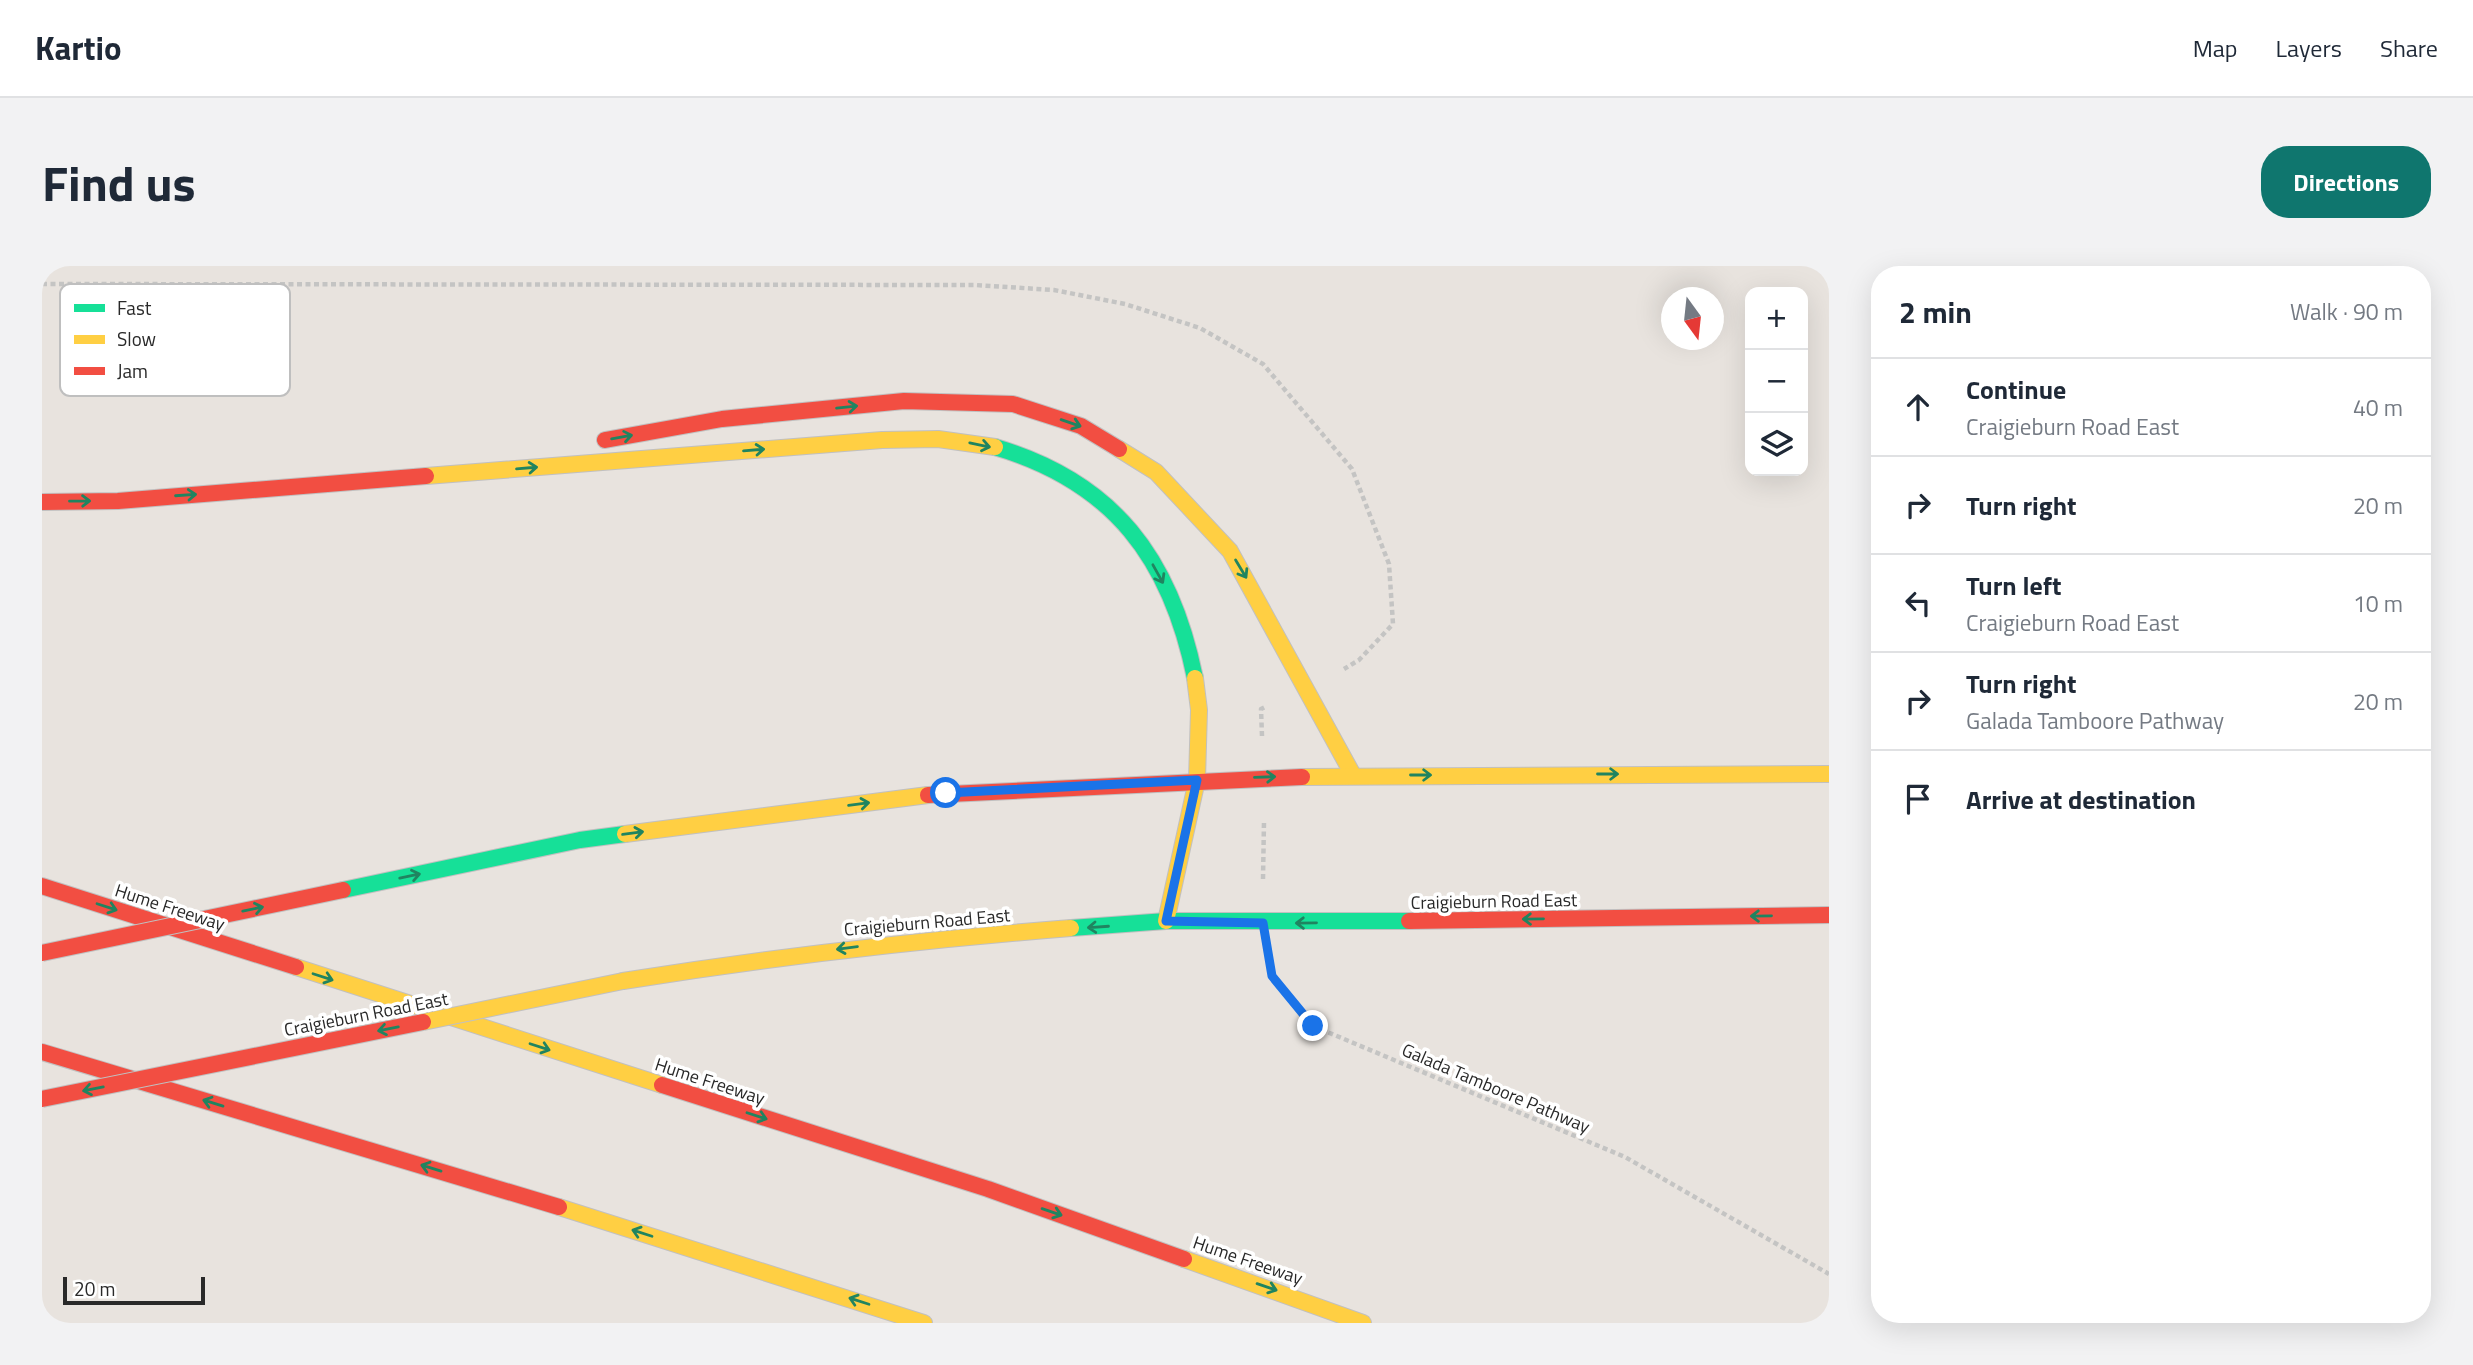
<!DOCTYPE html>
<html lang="en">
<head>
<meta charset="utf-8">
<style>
	body { margin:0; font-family:"Titillium Web",sans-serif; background:#f2f2f3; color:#1f2937 }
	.controls { position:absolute; right:21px; top:21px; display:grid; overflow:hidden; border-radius:14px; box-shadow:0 7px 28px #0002 }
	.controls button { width:63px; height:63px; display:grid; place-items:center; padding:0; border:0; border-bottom:2px solid #e0e1e3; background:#fff; color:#1f2937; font:35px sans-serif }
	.compass { position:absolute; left:1619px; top:21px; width:63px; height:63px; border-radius:50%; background:#fff; box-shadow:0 7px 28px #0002; rotate:165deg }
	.scale { position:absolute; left:21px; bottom:18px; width:142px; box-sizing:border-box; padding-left:7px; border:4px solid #292929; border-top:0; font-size:19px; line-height:24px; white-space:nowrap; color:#292929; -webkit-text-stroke:5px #fff; paint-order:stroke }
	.stop { position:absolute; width:21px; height:21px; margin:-16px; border:5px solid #1a73e8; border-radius:50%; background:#fff }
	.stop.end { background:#1a73e8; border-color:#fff; box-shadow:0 2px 7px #0008 }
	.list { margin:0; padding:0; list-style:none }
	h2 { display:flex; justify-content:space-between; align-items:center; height:91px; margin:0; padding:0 28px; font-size:30px }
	h2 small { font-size:23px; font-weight:400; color:#747a83 }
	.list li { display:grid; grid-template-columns:46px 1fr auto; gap:21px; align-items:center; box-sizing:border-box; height:98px; padding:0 28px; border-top:2px solid #e0e1e3 }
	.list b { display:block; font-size:26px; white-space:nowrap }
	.list p { margin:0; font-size:23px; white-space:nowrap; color:#747a83 }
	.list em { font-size:23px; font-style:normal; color:#747a83 }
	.icon { flex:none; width:38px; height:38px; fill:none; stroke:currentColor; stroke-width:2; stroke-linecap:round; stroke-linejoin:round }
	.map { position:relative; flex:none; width:1787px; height:1057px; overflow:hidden; border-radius:28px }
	header { display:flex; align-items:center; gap:42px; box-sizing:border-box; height:98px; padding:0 35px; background:#fff; border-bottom:2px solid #e0e1e3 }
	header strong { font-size:33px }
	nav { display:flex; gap:38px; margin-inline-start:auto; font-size:24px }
	.intro { display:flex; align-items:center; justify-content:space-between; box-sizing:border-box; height:168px; padding:0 42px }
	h1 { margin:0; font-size:49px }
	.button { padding:18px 32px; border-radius:28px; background:#0f766e; color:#fff; font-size:24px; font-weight:700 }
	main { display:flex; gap:42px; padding:0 42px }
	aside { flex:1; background:#fff; border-radius:28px; box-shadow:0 7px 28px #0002 }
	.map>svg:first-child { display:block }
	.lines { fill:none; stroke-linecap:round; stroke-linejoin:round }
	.fast-casing { stroke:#c1c0c0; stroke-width:18 }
	.slow-casing { stroke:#c1c0c0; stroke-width:18 }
	.jam-casing { stroke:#c1c0c0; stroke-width:18 }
	.path { stroke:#c4c4c3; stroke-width:4.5; stroke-dasharray:5 3.5; stroke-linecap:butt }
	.fast { stroke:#16e098; stroke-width:16 }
	.slow { stroke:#ffcf43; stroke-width:16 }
	.jam { stroke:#f24e42; stroke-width:16 }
	.slow-bridge-casing { stroke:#c1c0c0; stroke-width:18; stroke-linecap:butt }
	.jam-bridge-casing { stroke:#c1c0c0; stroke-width:18; stroke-linecap:butt }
	.slow-bridge { stroke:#ffcf43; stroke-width:16 }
	.jam-bridge { stroke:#f24e42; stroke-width:16 }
	.oneway { stroke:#208460 }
	.route { stroke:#1a73e8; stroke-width:9 }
	.labels { text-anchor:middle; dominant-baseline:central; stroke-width:7; stroke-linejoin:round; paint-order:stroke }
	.street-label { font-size:18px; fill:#292929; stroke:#fff }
	.key { fill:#fff; stroke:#bfbfbf; stroke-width:2 }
	.key-label { font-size:19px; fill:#292929 }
</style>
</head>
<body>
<header>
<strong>Kartio</strong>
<nav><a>Map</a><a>Layers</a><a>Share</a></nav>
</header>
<div class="intro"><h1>Find us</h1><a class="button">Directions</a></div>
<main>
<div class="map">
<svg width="1787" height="1057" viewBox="0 0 1787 1057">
	<rect width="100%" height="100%" fill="#e8e3de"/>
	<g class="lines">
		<g class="fast-casing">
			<g id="fast">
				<path d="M953,181C1072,216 1129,293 1153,412"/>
				<polyline points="301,624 538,574 583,568"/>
				<polyline points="1029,662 1124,655 1367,655"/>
			</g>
		</g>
		<g class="slow-casing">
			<g id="slow">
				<polyline points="1077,183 1114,206 1188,285 1311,509"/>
				<polyline points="384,210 840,174 896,173 953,181"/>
				<polyline points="1153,412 1157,444 1155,514"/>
				<polyline points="1260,511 1787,508"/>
				<polyline points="583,568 886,529"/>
				<polyline points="1124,655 1155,514"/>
				<polyline points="254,701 620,819"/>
				<path d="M581,715C730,691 878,674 1029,662"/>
				<polyline points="517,941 882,1057"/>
				<polyline points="1142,993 1321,1057"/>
			</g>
		</g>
		<g class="jam-casing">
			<g id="jam">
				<polyline points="563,174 680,153 862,135 971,138 1039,160 1077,183"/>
				<polyline points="0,236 76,235 384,210"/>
				<polyline points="886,529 1260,511"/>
				<polyline points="0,620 254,701"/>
				<polyline points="1367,655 1787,649"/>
				<polyline points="0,786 517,941"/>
				<polyline points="620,819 946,923 1142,993"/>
			</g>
		</g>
		<g class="path">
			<polyline points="0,18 933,19 1012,24 1083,38 1158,62 1221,98 1310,203 1347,298 1351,358 1317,394 1302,403"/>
			<polyline points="1220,470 1219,443 1225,440"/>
			<polyline points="1221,613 1222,555"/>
			<polyline points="1228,698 1230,710 1271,760 1583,891 1787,1008"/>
		</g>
		<use href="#fast" class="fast"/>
		<use href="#slow" class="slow"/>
		<use href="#jam" class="jam"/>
		<g class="slow-bridge-casing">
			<polyline id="slow-bridge" points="381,756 581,715"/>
		</g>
		<g class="jam-bridge-casing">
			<g id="jam-bridge">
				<polyline points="0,687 301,624"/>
				<polyline points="0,833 381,756"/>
			</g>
		</g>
		<use href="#slow-bridge" class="slow-bridge"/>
		<use href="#jam-bridge" class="jam-bridge"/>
	</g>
	<defs><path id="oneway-shaft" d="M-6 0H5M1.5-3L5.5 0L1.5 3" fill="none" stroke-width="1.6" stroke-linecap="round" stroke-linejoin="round" transform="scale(1.75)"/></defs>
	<g class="oneway">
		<use href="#oneway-shaft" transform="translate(805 141) rotate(-6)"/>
		<use href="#oneway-shaft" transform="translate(1029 157) rotate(19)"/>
		<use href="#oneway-shaft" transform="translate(580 171) rotate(-10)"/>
		<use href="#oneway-shaft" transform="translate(938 179) rotate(12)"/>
		<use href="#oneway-shaft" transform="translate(712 184) rotate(-5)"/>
		<use href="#oneway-shaft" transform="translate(485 202) rotate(-5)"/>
		<use href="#oneway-shaft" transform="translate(144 229) rotate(-4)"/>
		<use href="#oneway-shaft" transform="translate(38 235) rotate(-1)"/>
		<use href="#oneway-shaft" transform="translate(1199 303) rotate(59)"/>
		<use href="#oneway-shaft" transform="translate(1116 308) rotate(61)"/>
		<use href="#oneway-shaft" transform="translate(1566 508)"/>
		<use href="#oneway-shaft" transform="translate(1379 509)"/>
		<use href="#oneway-shaft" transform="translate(1223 511) rotate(-2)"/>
		<use href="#oneway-shaft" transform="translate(817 538) rotate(-7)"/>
		<use href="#oneway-shaft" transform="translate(591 567) rotate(-8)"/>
		<use href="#oneway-shaft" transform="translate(368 610) rotate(-12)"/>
		<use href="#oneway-shaft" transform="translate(65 641) rotate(18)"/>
		<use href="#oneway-shaft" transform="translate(211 643) rotate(-12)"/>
		<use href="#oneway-shaft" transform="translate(1719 650) rotate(179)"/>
		<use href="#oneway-shaft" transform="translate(1491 653) rotate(179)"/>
		<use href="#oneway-shaft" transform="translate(1264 657) rotate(179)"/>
		<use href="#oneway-shaft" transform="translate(1056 661) rotate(176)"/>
		<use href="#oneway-shaft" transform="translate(805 682) rotate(173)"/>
		<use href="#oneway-shaft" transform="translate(281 711) rotate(18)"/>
		<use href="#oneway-shaft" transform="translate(346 763) rotate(169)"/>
		<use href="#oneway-shaft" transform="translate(498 781) rotate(18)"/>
		<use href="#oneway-shaft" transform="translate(51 823) rotate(169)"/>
		<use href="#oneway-shaft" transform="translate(171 837) rotate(-163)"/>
		<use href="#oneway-shaft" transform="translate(715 850) rotate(18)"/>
		<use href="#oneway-shaft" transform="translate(389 902) rotate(-163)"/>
		<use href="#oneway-shaft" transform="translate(1010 946) rotate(19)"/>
		<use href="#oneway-shaft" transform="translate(600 967) rotate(-162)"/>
		<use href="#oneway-shaft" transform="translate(1225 1021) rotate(19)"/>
		<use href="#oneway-shaft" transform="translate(817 1035) rotate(-162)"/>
	</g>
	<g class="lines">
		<polyline class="route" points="904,527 1155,514 1124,655 1221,657 1230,710 1271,760"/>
	</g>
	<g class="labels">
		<g class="street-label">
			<text transform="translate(1452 635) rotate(-1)">Craigieburn Road East</text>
			<text transform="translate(128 641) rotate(18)">Hume Freeway</text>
			<text transform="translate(885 656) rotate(-5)">Craigieburn Road East</text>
			<text transform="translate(324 748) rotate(-11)">Craigieburn Road East</text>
			<text transform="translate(668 815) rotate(18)">Hume Freeway</text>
			<text transform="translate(1454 822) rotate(23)">Galada Tamboore Pathway</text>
			<text transform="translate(1206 994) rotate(19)">Hume Freeway</text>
		</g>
	</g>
	<rect x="18" y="18" width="230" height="112" rx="10" class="key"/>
	<rect x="32" y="38" width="31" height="8" fill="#16e098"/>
	<rect x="32" y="69" width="31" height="9" fill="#ffcf43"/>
	<rect x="32" y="101" width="31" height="8" fill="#f24e42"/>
	<g class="key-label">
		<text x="75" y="49">Fast</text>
		<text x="75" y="80">Slow</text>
		<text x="75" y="112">Jam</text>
	</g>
</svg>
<div class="controls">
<button>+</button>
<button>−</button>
<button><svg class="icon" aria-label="layers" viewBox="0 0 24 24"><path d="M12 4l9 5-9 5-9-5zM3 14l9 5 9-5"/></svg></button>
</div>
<svg class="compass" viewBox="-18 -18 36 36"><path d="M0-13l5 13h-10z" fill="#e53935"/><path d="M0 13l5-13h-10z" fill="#747a83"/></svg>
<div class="scale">20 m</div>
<div class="stop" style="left:904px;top:527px"></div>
<div class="stop end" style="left:1271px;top:760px"></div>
</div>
<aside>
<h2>2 min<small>Walk · 90 m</small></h2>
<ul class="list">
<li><svg class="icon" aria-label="ahead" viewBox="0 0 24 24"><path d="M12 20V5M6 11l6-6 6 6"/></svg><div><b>Continue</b><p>Craigieburn Road East</p></div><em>40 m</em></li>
<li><svg class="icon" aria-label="right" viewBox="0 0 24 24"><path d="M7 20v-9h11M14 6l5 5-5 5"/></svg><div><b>Turn right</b></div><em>20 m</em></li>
<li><svg class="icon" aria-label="left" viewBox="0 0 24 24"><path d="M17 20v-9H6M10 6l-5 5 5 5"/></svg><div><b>Turn left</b><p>Craigieburn Road East</p></div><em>10 m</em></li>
<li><svg class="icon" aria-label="right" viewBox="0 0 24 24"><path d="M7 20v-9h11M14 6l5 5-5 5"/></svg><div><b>Turn right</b><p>Galada Tamboore Pathway</p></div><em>20 m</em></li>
<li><svg class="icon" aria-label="arrive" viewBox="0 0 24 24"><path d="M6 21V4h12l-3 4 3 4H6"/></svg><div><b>Arrive at destination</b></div></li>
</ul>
</aside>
</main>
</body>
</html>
